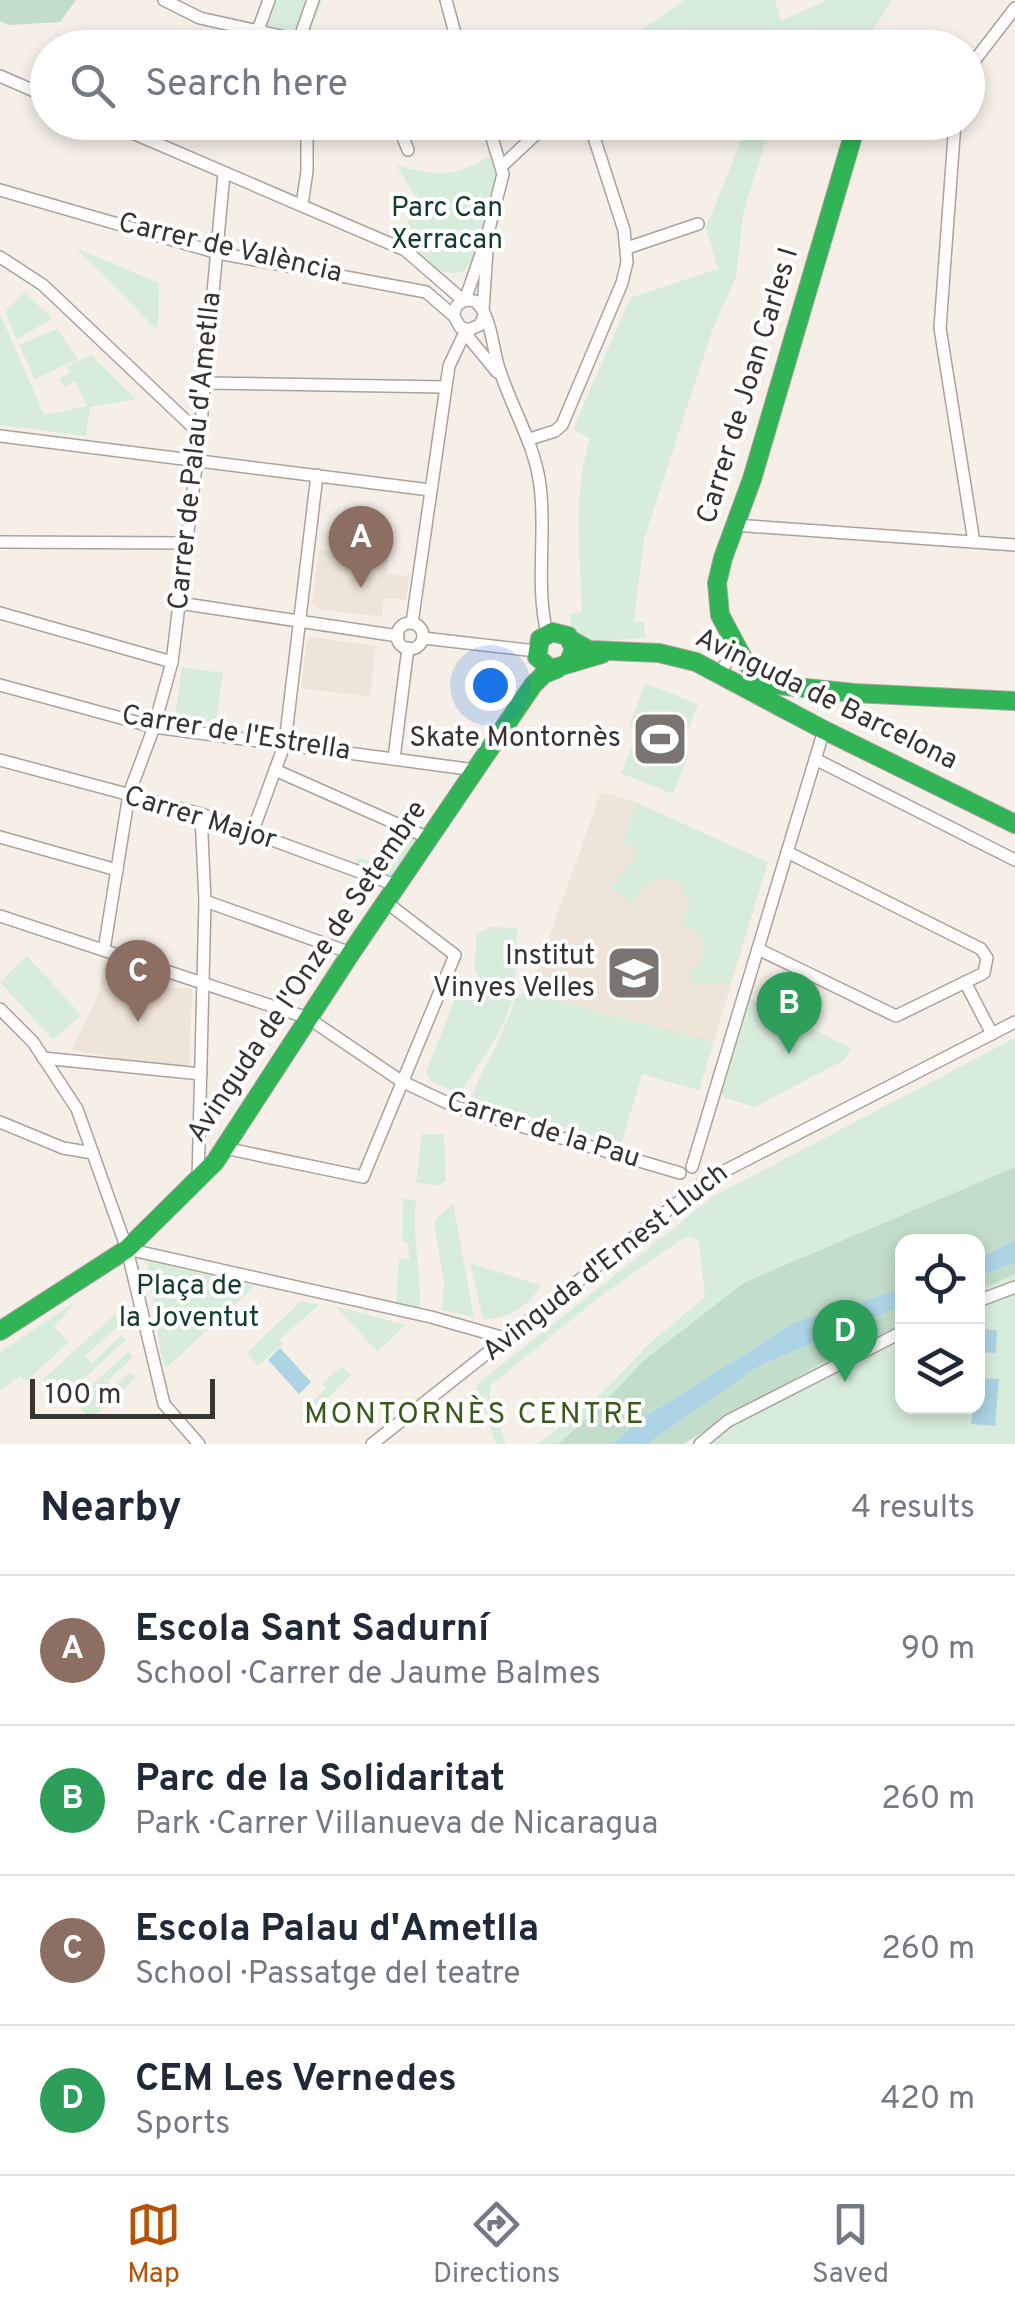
<!DOCTYPE html>
<html lang="en">
<head>
<meta charset="utf-8">
<style>
	body { margin:0; font-family:Overpass,sans-serif; background:#f6f6f7; color:#1f2937 }
	.controls { position:absolute; right:30px; bottom:30px; display:grid; overflow:hidden; border-radius:20px; box-shadow:0 5px 15px #0003 }
	.controls button { width:90px; height:90px; display:grid; place-items:center; padding:0; border:0; border-bottom:2px solid #e0e1e3; background:#fff; color:#1f2937; font:50px sans-serif }
	.scale { position:absolute; left:30px; bottom:25px; width:185px; box-sizing:border-box; padding-left:10px; border:5px solid #38342f; border-top:0; font-size:28px; line-height:35px; white-space:nowrap; color:#38342f; -webkit-text-stroke:8px #fff; paint-order:stroke }
	.you { position:absolute; left:490px; top:685px; width:35px; height:35px; margin:-25px; border:8px solid #fff; border-radius:50%; background:#1a73e8; box-shadow:0 0 0 15px #1a73e833 }
	.badge { display:grid; place-items:center; width:65px; height:65px; border-radius:50%; background:#b45309; color:#fff; font-size:32px; font-weight:700 }
	.pin { position:absolute; translate:-50% -82px; filter:drop-shadow(0 2px 5px #0008) }
	.pin::after { content:''; position:absolute; top:52px; width:35px; height:30px; background:inherit; clip-path:polygon(0 0,100% 0,50% 100%) }
	.list { margin:0; padding:0; list-style:none }
	h2 { display:flex; justify-content:space-between; align-items:center; height:130px; margin:0; padding:0 40px; font-size:42px }
	h2 small { font-size:32px; font-weight:400; color:#747a83 }
	.list li { display:grid; grid-template-columns:65px 1fr auto; gap:30px; align-items:center; box-sizing:border-box; height:150px; padding:0 40px; border-top:2px solid #e0e1e3 }
	.list b { display:block; font-size:38px; white-space:nowrap }
	.list p { margin:0; font-size:32px; white-space:nowrap; color:#747a83 }
	.list em { font-size:32px; font-style:normal; color:#747a83 }
	.icon { flex:none; width:55px; height:55px; fill:none; stroke:currentColor; stroke-width:2; stroke-linecap:round; stroke-linejoin:round }
	.map { position:relative; flex:none; width:1015px; height:1444px; overflow:hidden }
	.search { position:absolute; background:#fff; box-shadow:0 5px 15px #0003; left:30px; right:30px; top:30px; height:110px; display:flex; align-items:center; gap:25px; box-sizing:border-box; padding:0 35px; border-radius:55px; color:#747a83; font-size:38px }
	.sheet { height:730px; background:#fff }
	nav { display:flex; justify-content:space-around; align-items:center; box-sizing:border-box; height:140px; border-top:2px solid #e0e1e3; background:#fff; font-size:28px; color:#747a83 }
	nav a { display:grid; justify-items:center; gap:5px }
	nav .on { color:#b45309 }
	.map>svg:first-child { display:block }
	.built { fill:#eee4d7 }
	.green { fill:#d8ecdc }
	.forest { fill:#c2ddc9 }
	.water { fill:#acd4e4 }
	.lines { fill:none; stroke-linecap:round; stroke-linejoin:round }
	.street-casing { stroke:#a8a39e; stroke-width:14 }
	.fast-casing { stroke:#a8a39e; stroke-width:20 }
	.street { stroke:#fefdfc; stroke-width:11 }
	.fast { stroke:#30b455; stroke-width:18 }
	.labels { text-anchor:middle; dominant-baseline:central; stroke-width:8; stroke-linejoin:round; paint-order:stroke }
	.park-label { font-size:28px; fill:#113d29; stroke:#fff }
	.street-label { font-size:28px; fill:#38342f; stroke:#fff }
	.poi-label { font-size:28px; fill:#38342f; stroke:#fff; text-anchor:end }
	.neighbourhood-label { font-size:30px; letter-spacing:2.5px; fill:#385b1b; stroke:#fff }
</style>
</head>
<body>
<div class="map">
<svg width="1015" height="1444" viewBox="0 0 1015 1444">
	<rect width="100%" height="100%" fill="#f5efe8"/>
	<g class="built">
		<polygon points="319,550 389,558 387,574 409,577 406,600 384,598 382,617 317,609 312,603"/>
		<polygon points="312,637 376,646 370,697 301,688 307,640"/>
		<polygon points="601,792 635,802 633,808 768,862 699,1090 642,1074 621,1144 489,1105"/>
		<polygon points="105,961 159,980 159,986 192,989 189,1071 72,1050 99,993"/>
	</g>
	<g class="green">
		<polygon points="262,0 322,0 309,36 253,23"/>
		<polygon points="684,0 775,0 781,20 828,0 893,0 861,47 645,47 637,33"/>
		<path d="M748,123H771L743,214L736,277L712,331L644,539L634,622H644L645,638L591,642L571,629L570,614L582,612C580,554 572,495 590,439L573,429L630,298L718,269L706,228Z"/>
		<path d="M498,152L503,165C496,186 481,270 457,273C438,276 415,253 400,244L417,199L396,165C442,179 457,176 498,152Z"/>
		<polygon points="76,248 159,283 158,331"/>
		<polygon points="24,292 52,318 17,340 5,312"/>
		<polygon points="0,314 44,415 87,406 75,381 64,387 59,378 70,373 67,366 91,355 136,399 90,407 86,436 0,425"/>
		<polygon points="57,329 78,359 35,379 19,345"/>
		<polygon points="182,667 223,673 216,723 175,717"/>
		<polygon points="645,683 698,704 682,747 690,751 673,794 621,773 638,731 629,727"/>
		<path d="M635,802L768,862L730,984L693,983L689,973L701,961C708,935 699,938 683,924L689,902L681,885C661,871 642,885 633,904L611,888L638,850L622,843Z"/>
		<polygon points="398,828 426,841 396,882 354,866 357,857 384,865"/>
		<path d="M490,927L518,928C515,949 517,970 514,990C507,1028 480,1062 460,1094L431,1081L426,1072L455,999L470,1000L480,983L474,966L477,934Z"/>
		<polygon points="27,956 81,1015 53,1040 0,982"/>
		<path d="M526,992L713,1042L699,1090L642,1074L621,1144L470,1099C485,1064 505,1033 516,996Z"/>
		<polygon points="747,997 851,1048 844,1060 755,1107 724,1098 719,1089"/>
		<polygon points="1015,1038 1015,1167 745,1282 558,1444 537,1444 595,1400 650,1343 705,1297 699,1242 692,1237 683,1238 597,1299 491,1385 489,1398 506,1444 496,1444 476,1385 714,1196"/>
		<polygon points="422,1134 444,1134 446,1180 439,1185 416,1183"/>
		<path d="M403,1198L416,1201C412,1237 421,1271 420,1308L396,1305L399,1258L410,1259L407,1243L402,1241Z"/>
		<polygon points="453,1203 474,1317 442,1310 444,1283 434,1221"/>
		<polygon points="147,1261 255,1286 166,1368 162,1360"/>
		<path d="M470,1263L540,1285C532,1305 504,1321 483,1319Z"/>
		<polygon points="1015,1274 1015,1444 707,1444 730,1415 830,1358 902,1325 902,1406 978,1406 978,1291"/>
		<polygon points="78,1300 54,1327 69,1342 27,1381 20,1376 0,1391 0,1352"/>
		<polygon points="301,1301 319,1305 279,1340 283,1344 258,1366 247,1353"/>
		<polygon points="335,1306 405,1325 378,1352"/>
		<polygon points="115,1314 123,1322 85,1356 92,1363 121,1335 126,1340 58,1402 41,1381"/>
		<polygon points="128,1352 133,1357 107,1381 113,1387 130,1372 136,1378 91,1419 74,1401"/>
		<polygon points="342,1366 351,1375 306,1419 299,1414 326,1389 322,1384"/>
	</g>
	<g class="forest">
		<polygon points="0,0 76,0 60,22 8,25 0,21"/>
		<polygon points="1015,1167 1015,1240 978,1258 978,1242 902,1242 902,1289 797,1321 643,1418 612,1444 558,1444 602,1405 643,1361 745,1282"/>
		<polygon points="1015,1263 1015,1274 978,1291 978,1277"/>
		<polygon points="902,1306 902,1325 830,1358 683,1444 647,1444 761,1365"/>
	</g>
	<g class="water">
		<polygon points="1015,1240 1015,1263 978,1277 978,1258"/>
		<polygon points="902,1289 902,1306 761,1365 647,1444 612,1444 643,1418 797,1321"/>
		<polygon points="978,1329 997,1330 996,1353 978,1352"/>
		<polygon points="280,1348 311,1382 299,1394 268,1360"/>
		<polygon points="978,1378 999,1379 995,1426 971,1424 973,1407 978,1406"/>
	</g>
	<g class="lines">
		<g class="street-casing">
			<g id="street">
				<polyline points="164,0 200,18 334,48"/>
				<polyline points="446,0 459,48"/>
				<polyline points="258,30 269,0"/>
				<polyline points="299,40 313,0"/>
				<polyline points="634,48 637,45"/>
				<polyline points="968,69 1015,8"/>
				<polyline points="0,76 48,97"/>
				<polyline points="107,122 405,250 464,301"/>
				<polyline points="397,122 408,150"/>
				<polyline points="955,122 940,328 974,542"/>
				<polyline points="503,165 549,122"/>
				<polyline points="0,190 218,253 426,292 454,316"/>
				<polyline points="302,205 307,171 307,122"/>
				<polyline points="627,248 698,224"/>
				<polyline points="0,257 43,285 200,434"/>
				<polyline points="465,300 487,237 503,174 487,122"/>
				<polyline points="483,310 487,251"/>
				<path d="M484,315L480,325L468,330L460,327L454,316C454,304 463,298 475,301C491,314 492,345 498,365C511,409 538,447 541,495C545,540 536,589 547,633"/>
				<polyline points="467,330 469,338 497,372"/>
				<polyline points="205,383 445,387"/>
				<polyline points="0,436 430,490"/>
				<polyline points="530,439 555,431 562,425 622,283 627,262 624,230 589,122"/>
				<polyline points="734,525 1015,545"/>
				<polyline points="0,542 186,543"/>
				<polyline points="179,603 398,636"/>
				<polyline points="0,613 172,662"/>
				<polyline points="412,623 449,366 466,330"/>
				<circle cx="410" cy="636" r="13"/>
				<polyline points="423,638 536,651"/>
				<polyline points="718,674 738,648"/>
				<polyline points="0,685 154,727 475,770"/>
				<polyline points="394,758 408,648"/>
				<polyline points="815,759 1015,860"/>
				<polyline points="0,760 201,814 398,886"/>
				<polyline points="275,770 431,839"/>
				<polyline points="252,833 285,743 317,475"/>
				<polyline points="0,837 117,870"/>
				<polyline points="205,901 351,953"/>
				<polyline points="0,916 308,1018 401,1081 456,1107 680,1173"/>
				<polyline points="758,949 896,1016 984,973 987,958 981,949 787,852"/>
				<polyline points="104,950 129,794 154,727 172,662 200,434 224,173"/>
				<polyline points="965,982 992,1034"/>
				<polyline points="0,1009 33,1042 77,1109 127,1249 164,1404 199,1444"/>
				<polyline points="43,1058 201,1074"/>
				<polyline points="0,1122 63,1148 93,1153"/>
				<polyline points="224,1148 363,1177 455,955 386,902"/>
				<polyline points="692,1167 824,730"/>
				<polyline points="198,1180 205,901 201,814"/>
				<polyline points="127,1249 431,1317 508,1339"/>
				<polyline points="978,1301 1015,1287"/>
				<polyline points="372,1444 705,1181 1015,1022"/>
				<polyline points="700,1444 728,1421 902,1332"/>
			</g>
		</g>
		<g class="fast-casing">
			<g id="fast">
				<polyline points="857,122 752,479 723,558 717,583 720,615 745,662 767,684 854,693 1015,701"/>
				<polyline points="571,640 589,650 659,653 696,662 824,730 1015,824"/>
				<polyline points="568,664 574,649 568,636 552,632 540,639 537,657 551,669 602,654"/>
				<polyline points="0,1331 127,1249 215,1162 351,953 533,685 544,674 557,669"/>
			</g>
		</g>
		<use href="#street" class="street"/>
		<use href="#fast" class="fast"/>
	</g>
	<defs>
		<g id="stadium-square" transform="scale(2.875)"><rect x="-9" y="-9" width="18" height="18" rx="4" fill="#7a7570" stroke="#fff"/><path d="M0-5a6.5 5 0 1 0 0 10a6.5 5 0 1 0 0-10ZM-3.5-1.8h7v3.6h-7Z" fill="#fff"/></g>
		<g id="school-square" transform="scale(2.875)"><rect x="-9" y="-9" width="18" height="18" rx="4" fill="#7a7570" stroke="#fff"/><path d="M0-5L7-2L0 1L-7-2ZM-4 1L0 2.5L4 1V4Q0 6-4 4Z" fill="#fff"/></g>
	</defs>
	<g fill-rule="evenodd">
		<use href="#stadium-square" x="660" y="739"/>
		<use href="#school-square" x="634" y="973"/>
	</g>
	<g class="labels">
		<g class="park-label">
			<text x="447" y="209">Parc Can<tspan x="447" dy="32">Xerracan</tspan></text>
			<text x="189" y="1287">Plaça de<tspan x="189" dy="32">la Joventut</tspan></text>
		</g>
		<g class="street-label">
			<text transform="translate(230 249) rotate(13)">Carrer de València</text>
			<text transform="translate(749 386) rotate(-73)">Carrer de Joan Carles I</text>
			<text transform="translate(196 451) rotate(-84)">Carrer de Palau d'Ametlla</text>
			<text transform="translate(826 700) rotate(26)">Avinguda de Barcelona</text>
			<text transform="translate(236 734) rotate(9)">Carrer de l'Estrella</text>
			<text transform="translate(200 819) rotate(17)">Carrer Major</text>
			<text transform="translate(308 972) rotate(-56)">Avinguda de l'Onze de Setembre</text>
			<text transform="translate(543 1131) rotate(17)">Carrer de la Pau</text>
			<text transform="translate(606 1263) rotate(-38)">Avinguda d'Ernest Lluch</text>
		</g>
		<g class="poi-label">
			<text x="621" y="739">Skate Montornès</text>
			<text x="595" y="957">Institut<tspan x="595" dy="32">Vinyes Velles</tspan></text>
		</g>
		<g class="neighbourhood-label">
			<text x="475" y="1415">MONTORNÈS CENTRE</text>
		</g>
	</g>
</svg>
<div class="controls">
<button><svg class="icon" aria-label="locate" viewBox="0 0 24 24"><circle cx="12" cy="12" r="6"/><path d="M12 2v4M12 18v4M2 12h4M18 12h4"/></svg></button>
<button><svg class="icon" aria-label="layers" viewBox="0 0 24 24"><path d="M12 4l9 5-9 5-9-5zM3 14l9 5 9-5"/></svg></button>
</div>
<div class="scale">100 m</div>
<div class="you"></div>
<div class="pin badge" style="left:361px;top:588px;background:#8d6e63">A</div>
<div class="pin badge" style="left:789px;top:1054px;background:#2e9e5b">B</div>
<div class="pin badge" style="left:138px;top:1022px;background:#8d6e63">C</div>
<div class="pin badge" style="left:845px;top:1382px;background:#2e9e5b">D</div>
<div class="search"><svg class="icon" aria-label="search" viewBox="0 0 24 24"><circle cx="10" cy="10" r="6"/><path d="M15 15l6 6"/></svg>Search here</div>
</div>
<section class="sheet">
<h2>Nearby<small>4 results</small></h2>
<ul class="list">
<li><span class="badge" style="background:#8d6e63">A</span><div><b>Escola Sant Sadurní</b><p>School · Carrer de Jaume Balmes</p></div><em>90 m</em></li>
<li><span class="badge" style="background:#2e9e5b">B</span><div><b>Parc de la Solidaritat</b><p>Park · Carrer Villanueva de Nicaragua</p></div><em>260 m</em></li>
<li><span class="badge" style="background:#8d6e63">C</span><div><b>Escola Palau d'Ametlla</b><p>School · Passatge del teatre</p></div><em>260 m</em></li>
<li><span class="badge" style="background:#2e9e5b">D</span><div><b>CEM Les Vernedes</b><p>Sports</p></div><em>420 m</em></li>
</ul>
</section>
<nav>
<a class="on"><svg class="icon" aria-label="map" viewBox="0 0 24 24"><path d="M3 6l6-2 6 2 6-2v14l-6 2-6-2-6 2zM9 4v14M15 6v14"/></svg>Map</a>
<a><svg class="icon" aria-label="directions" viewBox="0 0 24 24"><path d="M12 3l9 9-9 9-9-9zM9 14v-3h6M13 9l2 2-2 2"/></svg>Directions</a>
<a><svg class="icon" aria-label="saved" viewBox="0 0 24 24"><path d="M7 4h10v16l-5-4-5 4z"/></svg>Saved</a>
</nav>
</body>
</html>
